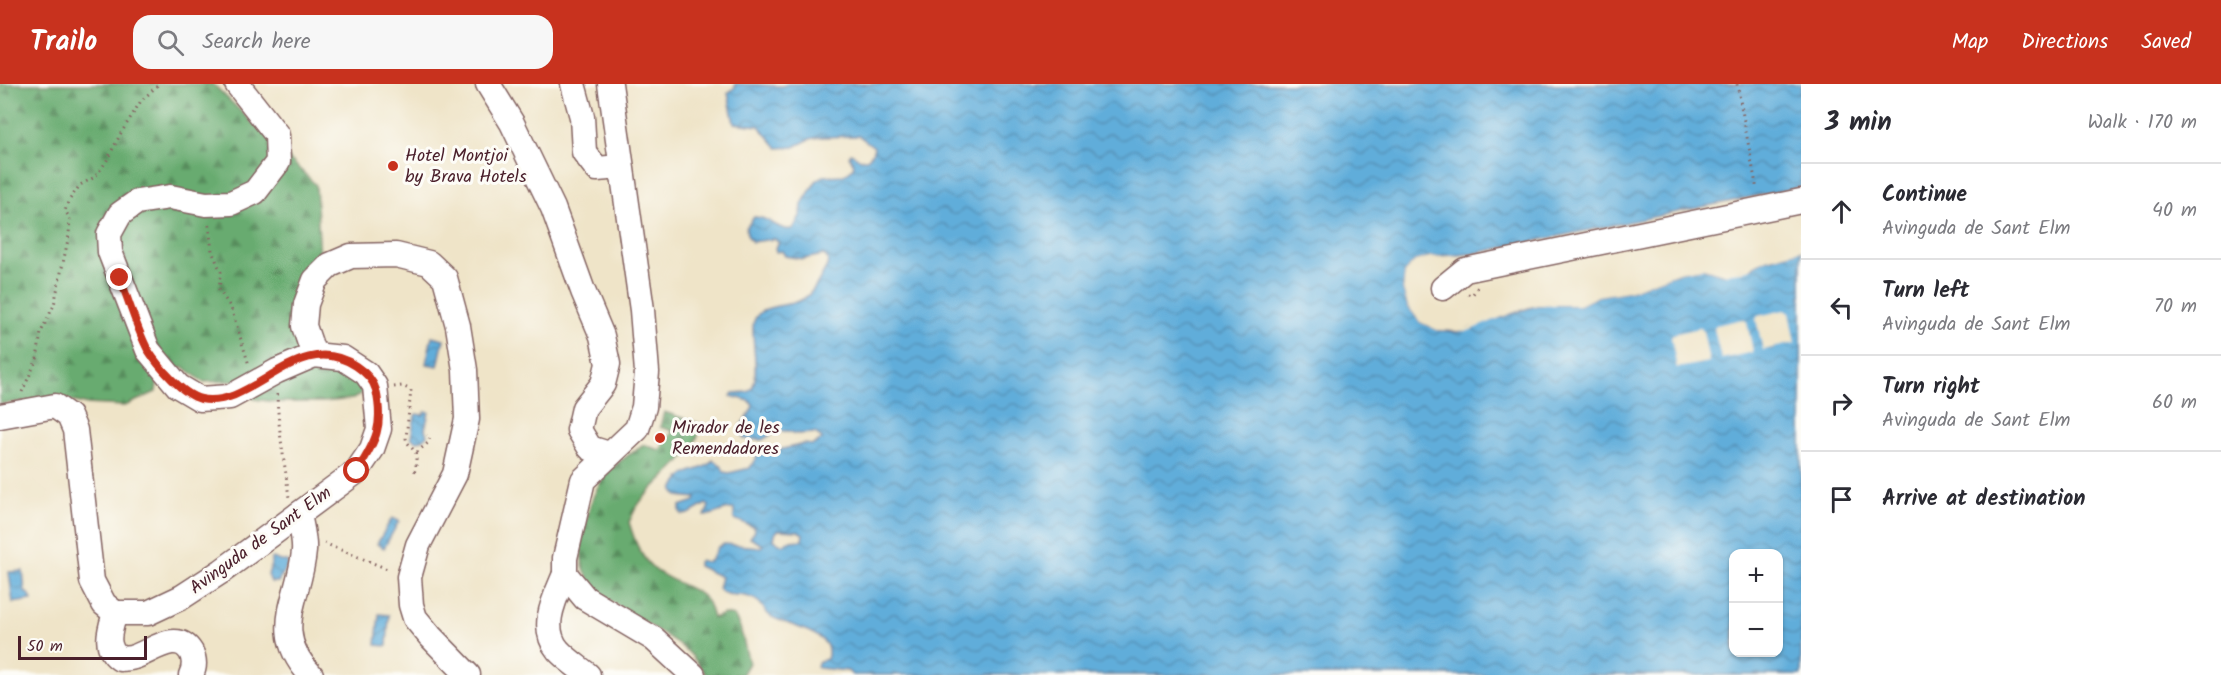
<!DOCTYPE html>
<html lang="en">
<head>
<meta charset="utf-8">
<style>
	body { margin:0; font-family:Kalam,sans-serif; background:#f7f7f7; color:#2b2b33 }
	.controls { position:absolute; right:18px; bottom:18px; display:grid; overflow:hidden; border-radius:12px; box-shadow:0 2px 4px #0004 }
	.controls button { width:54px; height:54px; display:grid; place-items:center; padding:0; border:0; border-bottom:2px solid #e1e1e2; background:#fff; color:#2b2b33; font:30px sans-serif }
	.scale { position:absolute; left:18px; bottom:15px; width:129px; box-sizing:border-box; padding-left:6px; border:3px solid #4a1f2b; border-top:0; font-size:16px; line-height:21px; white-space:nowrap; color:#4a1f2b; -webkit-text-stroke:4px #fdfcf7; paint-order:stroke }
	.stop { position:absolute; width:18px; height:18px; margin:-14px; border:4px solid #c8321e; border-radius:50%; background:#fff }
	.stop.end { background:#c8321e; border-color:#fff; box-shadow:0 2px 6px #0008 }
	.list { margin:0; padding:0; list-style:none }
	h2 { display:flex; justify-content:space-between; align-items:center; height:78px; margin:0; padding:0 24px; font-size:26px }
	h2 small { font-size:20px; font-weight:400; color:#7c7c81 }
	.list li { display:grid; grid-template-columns:39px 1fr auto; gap:18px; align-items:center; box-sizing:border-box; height:96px; padding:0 24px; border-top:2px solid #e1e1e2 }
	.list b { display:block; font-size:22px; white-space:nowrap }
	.list p { margin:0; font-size:20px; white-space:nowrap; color:#7c7c81 }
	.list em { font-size:20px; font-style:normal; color:#7c7c81 }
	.icon { flex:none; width:33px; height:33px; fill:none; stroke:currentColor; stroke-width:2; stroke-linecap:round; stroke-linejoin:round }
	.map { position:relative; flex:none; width:1801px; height:591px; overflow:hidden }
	header { display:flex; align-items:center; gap:36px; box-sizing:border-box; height:84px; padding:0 30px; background:#c8321e; color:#fff }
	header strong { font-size:28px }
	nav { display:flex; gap:33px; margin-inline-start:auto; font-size:21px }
	.search { width:420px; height:54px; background:#f7f7f7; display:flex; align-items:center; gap:15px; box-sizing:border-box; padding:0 21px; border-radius:18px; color:#7c7c81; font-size:22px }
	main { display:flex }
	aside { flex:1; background:#fff }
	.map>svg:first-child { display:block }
	.forest { fill:url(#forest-firs); stroke:#58654e; stroke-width:1.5 }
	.water { fill:url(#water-waves); stroke:#566682; stroke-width:1.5; fill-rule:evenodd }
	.pier { fill:#efe4c8 }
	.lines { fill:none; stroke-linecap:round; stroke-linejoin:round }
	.minor-casing { stroke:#846462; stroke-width:27 }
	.path { stroke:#846462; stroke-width:3; stroke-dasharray:1.5 4.5; stroke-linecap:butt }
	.minor { stroke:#fff; stroke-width:24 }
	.route { stroke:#c8321e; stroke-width:8 }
	.poi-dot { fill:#c8321e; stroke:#fdfcf7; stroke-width:2 }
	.labels { text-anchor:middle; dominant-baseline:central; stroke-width:6; stroke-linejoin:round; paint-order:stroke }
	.poi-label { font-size:18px; fill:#4a1f2b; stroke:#fdfcf7; text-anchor:start }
	.street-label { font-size:18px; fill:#4a1f2b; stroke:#fdfcf7 }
</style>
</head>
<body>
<header>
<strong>Trailo</strong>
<div class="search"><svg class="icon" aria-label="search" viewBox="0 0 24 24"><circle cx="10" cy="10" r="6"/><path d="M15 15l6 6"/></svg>Search here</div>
<nav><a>Map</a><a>Directions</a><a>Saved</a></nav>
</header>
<main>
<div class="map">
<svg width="1801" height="591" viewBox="0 0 1801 591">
	<defs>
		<pattern id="forest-firs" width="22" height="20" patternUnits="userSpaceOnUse" patternTransform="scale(1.5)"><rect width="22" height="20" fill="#67ab70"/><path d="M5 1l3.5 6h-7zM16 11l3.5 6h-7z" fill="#578b5c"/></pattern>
		<pattern id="water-waves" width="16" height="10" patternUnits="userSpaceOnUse" patternTransform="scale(1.5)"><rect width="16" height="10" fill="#61adda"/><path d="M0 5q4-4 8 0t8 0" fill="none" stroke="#528cb1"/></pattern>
	</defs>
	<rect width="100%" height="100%" fill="#fdfcf7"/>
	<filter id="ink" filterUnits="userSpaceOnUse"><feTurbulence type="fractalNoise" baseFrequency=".0167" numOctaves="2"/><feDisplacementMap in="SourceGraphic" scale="12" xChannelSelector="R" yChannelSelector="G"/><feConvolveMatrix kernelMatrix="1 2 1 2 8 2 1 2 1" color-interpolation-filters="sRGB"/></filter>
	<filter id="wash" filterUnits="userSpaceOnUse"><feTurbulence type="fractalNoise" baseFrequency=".008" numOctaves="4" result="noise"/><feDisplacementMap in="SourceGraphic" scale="24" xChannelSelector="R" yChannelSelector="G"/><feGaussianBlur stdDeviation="1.35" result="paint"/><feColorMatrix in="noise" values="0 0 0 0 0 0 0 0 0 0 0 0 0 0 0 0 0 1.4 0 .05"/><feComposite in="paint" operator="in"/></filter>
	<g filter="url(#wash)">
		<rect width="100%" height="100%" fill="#efe4c8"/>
		<g class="forest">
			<polygon points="0,0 213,0 316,101 320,175 297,244 296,265 329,284 357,294 364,308 353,315 323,318 275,318 254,315 233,297 203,298 184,283 158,291 156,308 125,322 84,320 60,314 0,320"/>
			<path d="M664,328L701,340C698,372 655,396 638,421C634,426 632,433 629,438C634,455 640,472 653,484C667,497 696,503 706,516C710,520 711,528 713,534L724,530L734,532L740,543L749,579L742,591H706C701,584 696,576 689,569C664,544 599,521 585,488C578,469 582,452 587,434C596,394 610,382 644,361L660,366L673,347L660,343Z"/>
		</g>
		<g class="water">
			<path d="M735,0L782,2L788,0H1801V103L1471,170L1430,173L1415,177L1405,187L1403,206L1408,222L1420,238L1437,246L1457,248L1538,221H1580L1598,212L1629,207L1679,188L1703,184L1722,190L1752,183L1766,175L1801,166V591H852L848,587L819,584L817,583L818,578L827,575C837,547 783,542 769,531C762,524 762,517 749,513C738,509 728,514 718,505L721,493L698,482V478L700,476L706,478L710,477L718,463L724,460L761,463L763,461L750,454L755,447L754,443L734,435V425C723,424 716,431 705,432L709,422L706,420L689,430L683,431L680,428V422L695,417L696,414L677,412L673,406C683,381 701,391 713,376L721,381L724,388L729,389L750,384L758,371L804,360L813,361L823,355L815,349L797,350L788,347H777L762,356L744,355L739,345C743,336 750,332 753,322L750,317L731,312L733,309C737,308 743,309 747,308C764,303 749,252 754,237C761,218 789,224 803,215C814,209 821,192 827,182L828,175L824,171L803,175L785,172L782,167L776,168L775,164L779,159L774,155L752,158L747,151L746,144L754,133C769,132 778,148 793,145L801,130L802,120L816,97L823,92L844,91L852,85L854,81L849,72L851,69L860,75H867L872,70L874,63L859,52L820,53L810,55L794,63L778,64L759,42L734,39L728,9L735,3ZM778,446L798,447L803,450L802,456L788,457L783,461L774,456L775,450ZM1734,470H1778V568H1734Z"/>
			<polygon points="432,252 444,255 438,282 426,280"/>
			<polygon points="426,327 429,328 425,345 427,351 423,356 415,357 411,353 415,332 416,330 423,331"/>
			<polygon points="392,434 399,437 384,464 377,460"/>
			<polygon points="273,474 280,477 287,477 288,481 278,498 271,498 268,491 271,481 271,475"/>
			<polygon points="23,487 25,508 30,511 32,516 13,519 9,488"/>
			<polygon points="379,530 389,531 387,562 376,561"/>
		</g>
		<g class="pier">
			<polygon points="1801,163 1801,166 1766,175 1742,188 1723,190 1703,184 1679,188 1629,207 1598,212 1580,221 1538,221 1524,224 1468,247 1437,246 1420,238 1408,222 1403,206 1405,187 1415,177 1430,173 1452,172 1452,175 1431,176 1417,180 1407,189 1406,205 1410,221 1422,236 1438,243 1467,244 1523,221 1538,218 1579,218 1597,209 1628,204 1679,185 1703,181 1723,187 1741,185 1765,172"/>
			<polygon points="1785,226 1789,229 1795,259 1763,266 1756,235 1758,232"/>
			<polygon points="1743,235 1747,238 1753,268 1721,275 1714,244 1716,241"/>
			<polygon points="1700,244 1703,247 1709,278 1677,284 1671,253 1673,250"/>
		</g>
	</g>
	<g filter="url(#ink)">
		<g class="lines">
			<g class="minor-casing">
				<g id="minor">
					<polyline points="488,0 512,39 553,124 583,207 602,252 608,280 603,300 584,324 579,346 590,364 609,370"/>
					<polyline points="573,0 582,33 584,68 597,85 620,83"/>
					<polyline points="610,0 642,226 647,288 644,323 637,345 583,396 565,474 565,490 585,514 654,555 693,591"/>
					<polyline points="1443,204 1465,186 1801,117"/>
					<polyline points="314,271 304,242 306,220 315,196 330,181 351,172 396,171 429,179 445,194 458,242 465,286 467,335 455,390 418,461 409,493 411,521 415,534 430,552 468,591"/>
					<polyline points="0,332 55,322 69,332 75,346 92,497 104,520 115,529"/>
					<path d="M299,430C301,442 305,455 304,467C300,515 269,547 311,591"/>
					<path d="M565,490C555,514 539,543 558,566C566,575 578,583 588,591"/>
					<polyline points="115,529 148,529 182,513 222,487 357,387 372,365 379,345 375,302 366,289 343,274 314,271 277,287 230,313 200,315 178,302 148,266 110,168 109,150 120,130 137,118 170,113 206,120 231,119 255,108 278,78 277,51 237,0"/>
					<path d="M115,529C110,546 103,563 120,575C125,574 130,575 134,573C151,568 177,545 191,568C195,576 195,583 191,591"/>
				</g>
			</g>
			<g class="path">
				<polyline points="1737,0 1757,106"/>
				<polyline points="209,141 212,167 221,188 219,206 231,224 249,281"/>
				<polyline points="1468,210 1472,211 1478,203"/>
				<polyline points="394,303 402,302 411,306 406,354 407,358 416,369 416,383 413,392"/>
				<polyline points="22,308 37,275 41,248 54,221 69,151 70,134 65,127 68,118 80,101 95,93 106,78 121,49 141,17 159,0"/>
				<path d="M277,310C278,345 285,379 289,414"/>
				<polyline points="417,368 428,359 430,353 427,351"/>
				<polyline points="324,459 390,486"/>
			</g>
			<use href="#minor" class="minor"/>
		</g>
	</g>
	<g class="lines" filter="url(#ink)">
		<path class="route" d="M120,194C128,215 138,248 148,266C158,282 183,311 201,315C254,326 297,243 356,282C365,288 373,295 376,306C384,342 376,357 357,387"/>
	</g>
	<g class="poi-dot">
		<circle cx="393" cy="82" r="6"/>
		<circle cx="660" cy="354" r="6"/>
	</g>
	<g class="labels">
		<g class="poi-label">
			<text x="405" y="72">Hotel Montjoi<tspan x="405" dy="21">by Brava Hotels</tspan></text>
			<text x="672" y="344">Mirador de les<tspan x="672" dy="21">Remendadores</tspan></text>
		</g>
		<g class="street-label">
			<text transform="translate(261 457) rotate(-36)">Avinguda de Sant Elm</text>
		</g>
	</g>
</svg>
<div class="controls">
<button>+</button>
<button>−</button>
</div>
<div class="scale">50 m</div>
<div class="stop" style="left:357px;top:387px"></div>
<div class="stop end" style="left:120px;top:194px"></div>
</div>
<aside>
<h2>3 min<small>Walk · 170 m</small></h2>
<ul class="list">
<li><svg class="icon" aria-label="ahead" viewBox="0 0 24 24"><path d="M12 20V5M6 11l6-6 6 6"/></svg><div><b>Continue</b><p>Avinguda de Sant Elm</p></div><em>40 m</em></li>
<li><svg class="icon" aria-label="left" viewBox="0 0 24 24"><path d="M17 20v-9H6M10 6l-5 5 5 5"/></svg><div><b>Turn left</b><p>Avinguda de Sant Elm</p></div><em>70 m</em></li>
<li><svg class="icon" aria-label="right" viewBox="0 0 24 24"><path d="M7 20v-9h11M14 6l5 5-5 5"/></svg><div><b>Turn right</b><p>Avinguda de Sant Elm</p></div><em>60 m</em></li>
<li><svg class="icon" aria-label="arrive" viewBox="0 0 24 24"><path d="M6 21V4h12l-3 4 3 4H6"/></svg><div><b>Arrive at destination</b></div></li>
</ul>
</aside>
</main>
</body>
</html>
